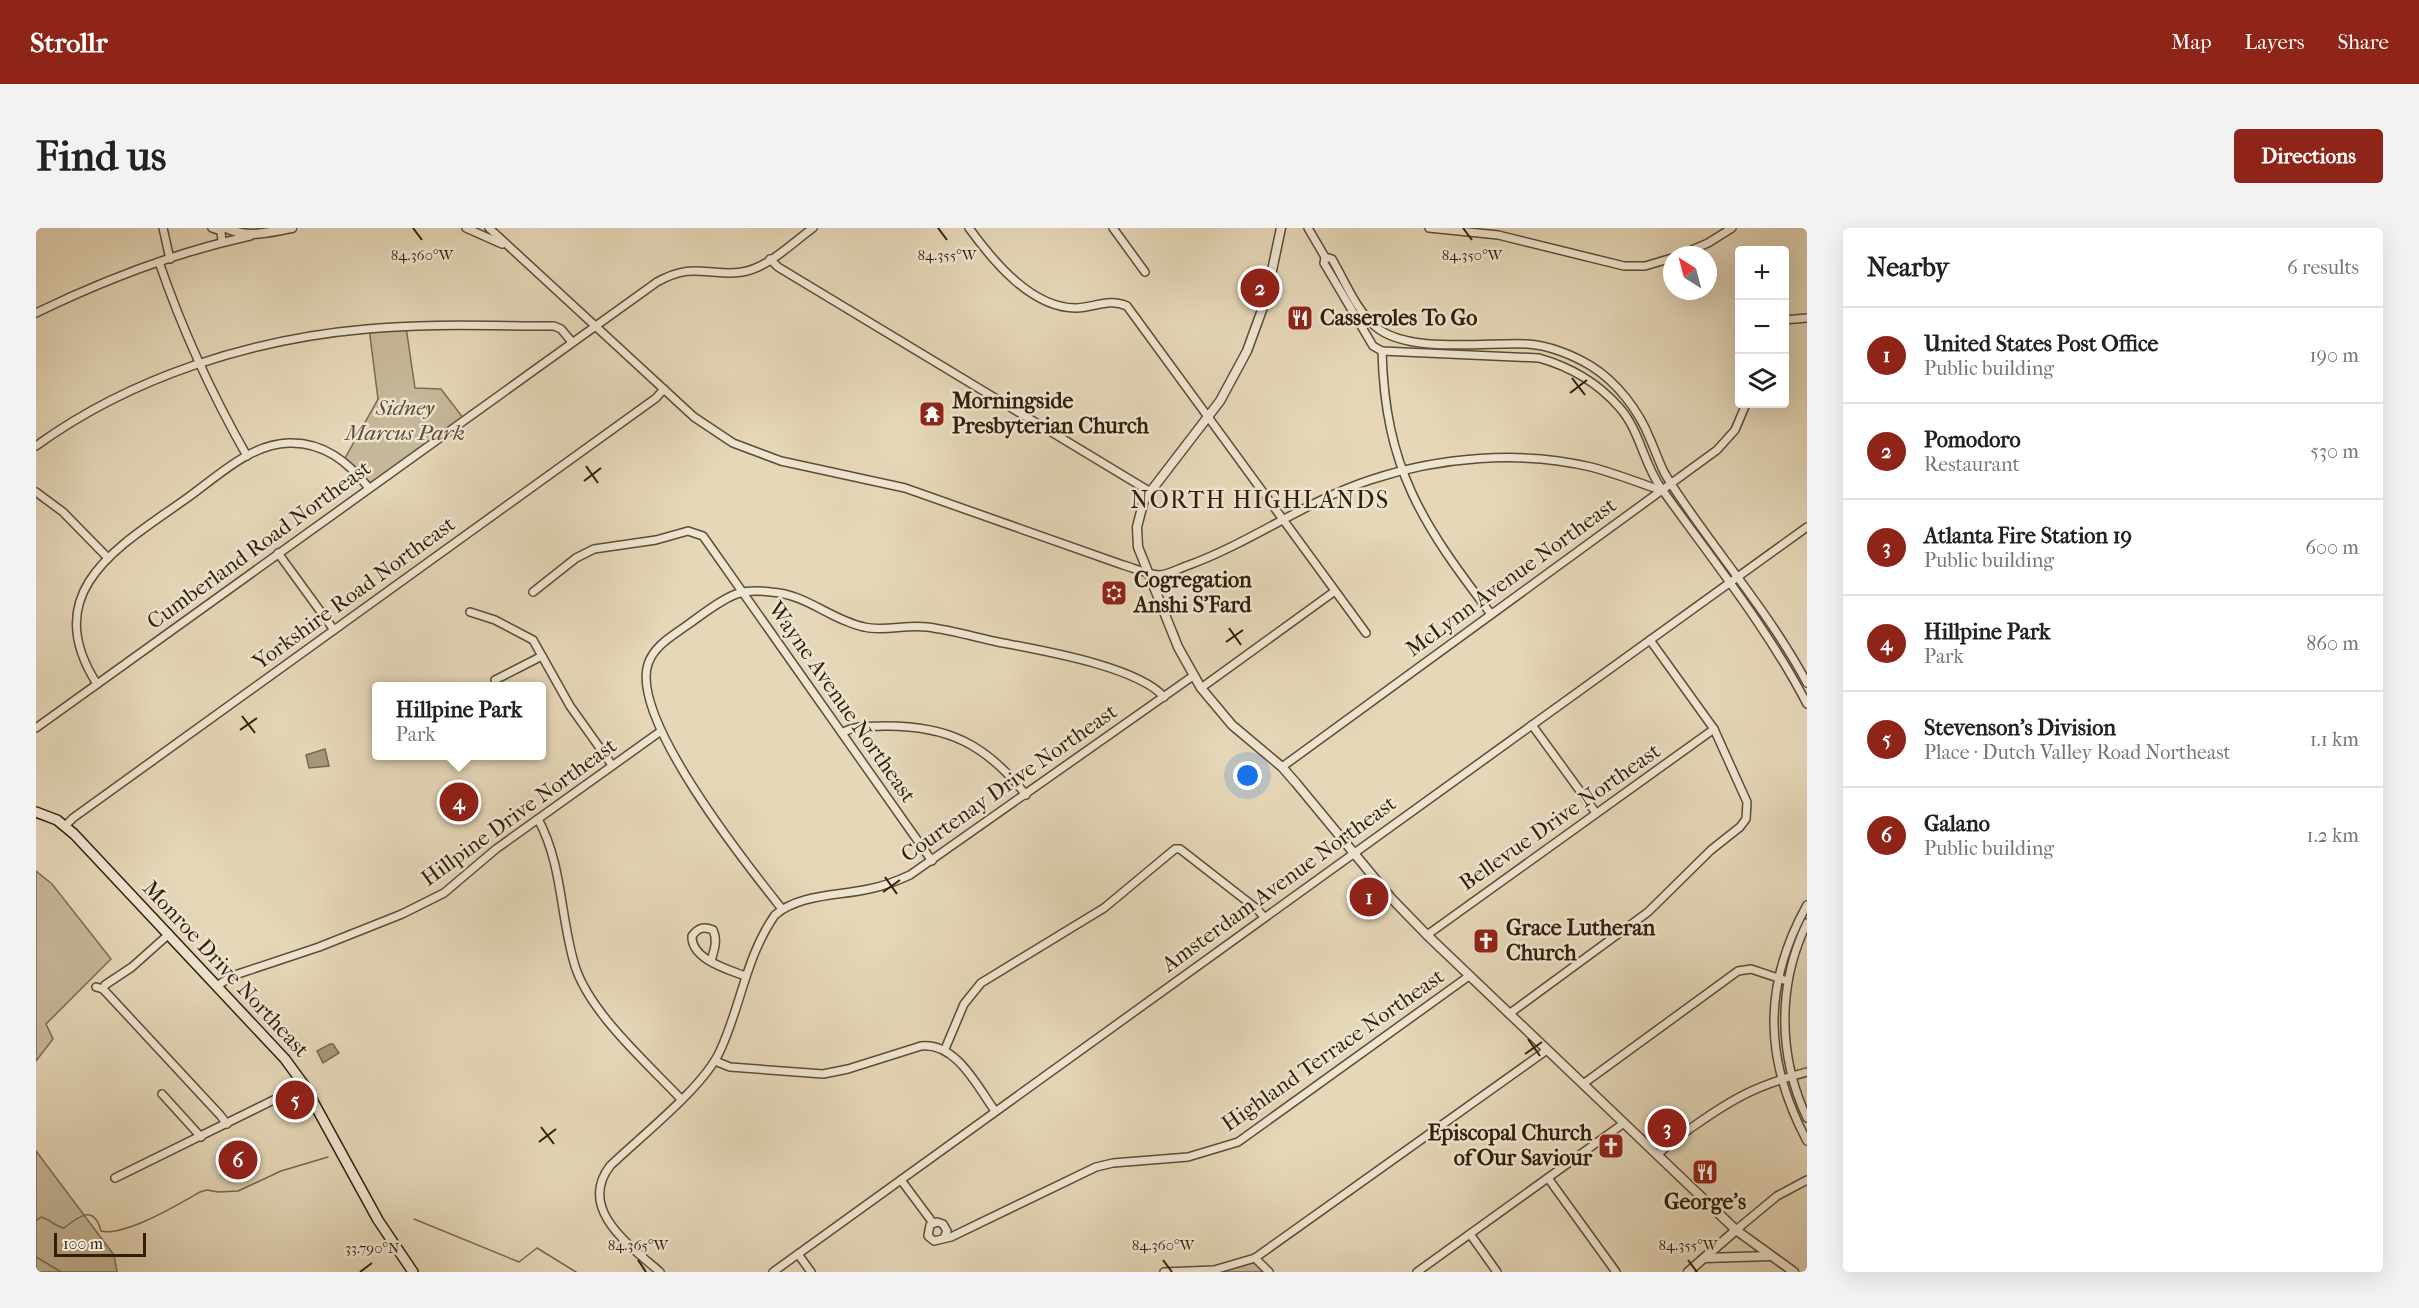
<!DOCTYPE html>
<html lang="en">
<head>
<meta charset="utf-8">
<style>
	body { margin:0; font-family:"IM FELL French Canon",serif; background:#f2f2f2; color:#222 }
	.controls { position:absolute; right:18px; top:18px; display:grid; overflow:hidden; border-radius:6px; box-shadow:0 6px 24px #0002 }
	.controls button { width:54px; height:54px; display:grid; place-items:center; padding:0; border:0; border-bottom:2px solid #e0e0e0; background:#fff; color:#222; font:30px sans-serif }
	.compass { position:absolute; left:1627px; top:18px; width:54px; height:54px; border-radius:50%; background:#fff; box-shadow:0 6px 24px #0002; rotate:324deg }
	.scale { position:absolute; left:18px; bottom:15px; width:92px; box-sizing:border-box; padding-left:6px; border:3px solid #2f1f09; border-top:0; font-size:16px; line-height:21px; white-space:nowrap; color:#2f1f09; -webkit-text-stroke:4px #eee5d1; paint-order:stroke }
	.you { position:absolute; left:1212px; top:548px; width:21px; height:21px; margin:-15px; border:4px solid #fff; border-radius:50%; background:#1a73e8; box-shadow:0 0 0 9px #1a73e833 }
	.badge { display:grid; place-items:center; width:39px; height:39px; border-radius:50%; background:#8f2418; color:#fff; font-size:20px; font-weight:700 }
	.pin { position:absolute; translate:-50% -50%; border:3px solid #fff; box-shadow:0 2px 6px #0006 }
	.popup { position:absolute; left:336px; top:454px; width:174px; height:78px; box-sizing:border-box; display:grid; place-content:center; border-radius:6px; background:#fff; filter:drop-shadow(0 2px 4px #0005); font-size:20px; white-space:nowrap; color:#767676 }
	.popup b { font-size:22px; color:#222 }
	.popup::after { content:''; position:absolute; left:50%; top:100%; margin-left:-12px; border:12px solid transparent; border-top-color:#fff }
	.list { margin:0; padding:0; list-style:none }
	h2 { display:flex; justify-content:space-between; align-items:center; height:78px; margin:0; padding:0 24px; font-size:26px }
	h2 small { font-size:20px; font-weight:400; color:#767676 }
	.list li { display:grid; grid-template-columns:39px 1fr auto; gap:18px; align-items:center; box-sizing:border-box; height:96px; padding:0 24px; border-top:2px solid #e0e0e0 }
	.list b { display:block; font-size:22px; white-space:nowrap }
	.list p { margin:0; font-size:20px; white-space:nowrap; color:#767676 }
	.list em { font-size:20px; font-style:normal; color:#767676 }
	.icon { flex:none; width:33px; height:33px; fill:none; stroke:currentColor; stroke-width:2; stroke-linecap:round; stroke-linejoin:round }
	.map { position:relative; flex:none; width:1771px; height:1044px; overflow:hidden; border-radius:6px }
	header { display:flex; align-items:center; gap:36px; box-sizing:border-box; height:84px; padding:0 30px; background:#8f2418; color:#fff }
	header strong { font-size:28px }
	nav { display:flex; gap:33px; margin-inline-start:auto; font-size:21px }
	.intro { display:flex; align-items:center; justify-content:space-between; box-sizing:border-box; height:144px; padding:0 36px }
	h1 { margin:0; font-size:42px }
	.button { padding:15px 27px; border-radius:6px; background:#8f2418; color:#fff; font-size:21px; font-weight:700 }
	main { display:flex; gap:36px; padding:0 36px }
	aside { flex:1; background:#fff; border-radius:6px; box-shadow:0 6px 24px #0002 }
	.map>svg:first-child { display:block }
	.green { fill:#c6b89a; stroke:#7a6c52; stroke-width:1.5 }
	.water { fill:#a7987c; stroke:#77684e; stroke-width:1.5 }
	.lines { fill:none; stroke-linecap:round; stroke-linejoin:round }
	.stream { stroke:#77684e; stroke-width:1.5 }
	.minor-casing { stroke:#5c4d35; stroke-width:10 }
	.tertiary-casing { stroke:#5c4d35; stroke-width:11 }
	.secondary-casing { stroke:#2f1f09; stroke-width:12 }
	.minor { stroke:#eee5d1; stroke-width:7 }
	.tertiary { stroke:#eee5d1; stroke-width:8 }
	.secondary { stroke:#eee5d1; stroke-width:9 }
	.ticks { fill:none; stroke:#2f1f09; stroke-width:2 }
	.labels { text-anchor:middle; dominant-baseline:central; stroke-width:5; stroke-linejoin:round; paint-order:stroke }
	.poi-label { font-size:22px; font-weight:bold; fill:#2f1f09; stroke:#eee5d1; text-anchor:start }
	.park-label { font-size:22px; font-style:italic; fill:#5c4d34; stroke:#eee5d1 }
	.street-label { font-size:22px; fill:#2f1f09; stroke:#eee5d1 }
	.neighbourhood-label { font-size:24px; letter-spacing:1.5px; fill:#2f1f09; stroke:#eee5d1 }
	.ticks-label { font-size:15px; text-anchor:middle; fill:#2f1f09; stroke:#eee5d1; stroke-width:5; stroke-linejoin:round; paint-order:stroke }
</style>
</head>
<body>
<header>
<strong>Strollr</strong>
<nav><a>Map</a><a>Layers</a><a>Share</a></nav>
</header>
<div class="intro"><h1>Find us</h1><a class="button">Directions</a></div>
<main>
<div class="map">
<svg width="1771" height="1044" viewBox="0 0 1771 1044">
	<rect width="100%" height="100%" fill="#e5d7b8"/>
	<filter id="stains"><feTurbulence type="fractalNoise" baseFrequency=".00333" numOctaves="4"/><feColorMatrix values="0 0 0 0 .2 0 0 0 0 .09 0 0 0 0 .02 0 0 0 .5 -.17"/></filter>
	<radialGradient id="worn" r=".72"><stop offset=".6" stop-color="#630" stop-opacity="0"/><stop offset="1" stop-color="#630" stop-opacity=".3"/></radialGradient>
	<g class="green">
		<polygon points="370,99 379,160 405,161 428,191 333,260 308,232 342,171 333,100"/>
		<polygon points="0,643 16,656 75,731 10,796 17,811 0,833"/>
		<polygon points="0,923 78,1027 81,1044 0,1044"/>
		<polygon points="1217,1034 1232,1044 1185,1044"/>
	</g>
	<g class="water">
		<polygon points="289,521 293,538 273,540 270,527"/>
		<polygon points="294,816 297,816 303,825 287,835 281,823"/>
	</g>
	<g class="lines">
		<g class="stream">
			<polyline points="378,991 483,1034 501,1020 540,1044"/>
			<path d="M0,993L5,989C14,991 19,999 28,1000C44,987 58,977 65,1003C88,1009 143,976 164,964L171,962L182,964L202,963L245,943L292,929"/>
			<polyline points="0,1029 25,1044"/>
		</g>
		<g class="minor-casing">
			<g id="minor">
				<polyline points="127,0 134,31"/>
				<polyline points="176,0 185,3 186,14"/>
				<polyline points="430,0 466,16"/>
				<path d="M453,0L658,189L697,215L745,233L869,260L1087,337C1098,340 1111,346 1123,347C1131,347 1144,340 1153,337C1216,314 1270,273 1334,252C1403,229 1484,222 1555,239C1578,245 1601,254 1624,262"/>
				<path d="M933,0C957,33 996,81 1041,80C1059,79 1074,70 1091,78L1330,405"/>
				<polyline points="1077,0 1109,44"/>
				<path d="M1272,0L1289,29L1288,35L1337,118L1346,123L1503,130C1535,139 1561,154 1583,179C1604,202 1607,235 1625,260C1675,330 1731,399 1771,476"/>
				<polyline points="1393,0 1462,7 1588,38 1609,38 1636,30"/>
				<polyline points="1644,27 1672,15 1696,0"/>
				<path d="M1289,29L1296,31C1309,53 1320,82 1340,99C1372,126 1450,114 1491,116C1512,117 1537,127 1555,138C1581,154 1603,183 1614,211C1619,222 1623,234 1628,244C1634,255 1641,265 1648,275C1689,335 1737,391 1771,455"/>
				<polyline points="734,31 742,39 1113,263"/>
				<path d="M123,34C147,104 174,163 211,228"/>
				<path d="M0,85C68,52 141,24 214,8"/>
				<polyline points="1748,92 1771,90"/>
				<path d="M1346,123C1349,240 1386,296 1455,386"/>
				<path d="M0,218C95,149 215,111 331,101C393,95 456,98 518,98L525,101L536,114"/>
				<polyline points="0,264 27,284 71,329"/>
				<polyline points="242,325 298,402"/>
				<polyline points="497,364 540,330 558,321 620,312 652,303 667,308 896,633"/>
				<polyline points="434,384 459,392 497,412 534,478 576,537"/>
				<polyline points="459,452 506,428"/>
				<path d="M61,456C0,361 87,316 154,268C183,247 215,216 253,215C288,214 312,234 333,260"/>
				<polyline points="1165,460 1299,363"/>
				<polyline points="1496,497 1560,585"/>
				<path d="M0,500L621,54C659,33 670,49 706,44C732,40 756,15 777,0"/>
				<path d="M806,505C819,497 832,499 847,498C911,497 950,516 990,567"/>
				<polyline points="1246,539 1681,222 1699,202 1710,176"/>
				<path d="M502,591C527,637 524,690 539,738C554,785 611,835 645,871"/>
				<polyline points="29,598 37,590 620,170 628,161"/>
				<path d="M1771,677C1726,758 1728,832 1771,913"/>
				<path d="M746,681C711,637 594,491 612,436C618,418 636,408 650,398C663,389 689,368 704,365C713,362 726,363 735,364C770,366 795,392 828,399C849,404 870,396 891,399C915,402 939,409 962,414C1003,422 1101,438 1128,469"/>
				<path d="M1771,695C1741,757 1742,828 1771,890"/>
				<polyline points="1391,707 1678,501"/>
				<path d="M675,733C678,722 682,713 677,702C667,698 662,700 656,708C655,731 691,741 709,748"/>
				<polyline points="181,758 196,748 283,719 366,686 408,665 460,621 625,503"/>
				<polyline points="60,759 67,761 184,887 191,896"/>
				<polyline points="67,761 69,757 96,739 133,706"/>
				<polyline points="1473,786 1612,684 1675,622 1704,599 1710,591 1711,574 1678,501 1614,412"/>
				<polyline points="909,821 928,776 945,755 1068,680 1139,621 1144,621 1221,681 1228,689"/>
				<path d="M679,833L694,839L787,846L812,841L885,818C920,814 941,858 959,883"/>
				<polyline points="1547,856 1702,743 1715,741 1751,753"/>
				<polyline points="126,866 165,909"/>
				<path d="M1622,927C1632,915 1645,907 1658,898C1699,869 1722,857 1771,844"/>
				<polyline points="79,950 268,857"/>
				<polyline points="1512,950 1580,1044"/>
				<polyline points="865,952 897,995"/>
				<polyline points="1700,1002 1741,968 1771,952"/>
				<polyline points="1434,1006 1461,1044"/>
				<polyline points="908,1010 911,1003 907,996 901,994 894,997 892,1008 898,1013 915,1009 1060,939 1077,935 1152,929 1202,914 1433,748"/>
				<polyline points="762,1026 775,1044"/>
				<polyline points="1219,1030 1233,1044"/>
				<path d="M624,1044C594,1018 541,981 574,938C605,908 667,860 684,823C705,778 710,728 739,687C763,666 802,668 833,661C848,658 861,653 874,647L1157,448"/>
				<polyline points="737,1044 1771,299"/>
				<polyline points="1128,1044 1178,1042 1219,1030 1511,822"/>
				<polyline points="1381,1044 1588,895"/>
			</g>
		</g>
		<g class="tertiary-casing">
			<g id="tertiary">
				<path d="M190,0C212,11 233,4 256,0"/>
				<polyline points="1245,0 1230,71 1211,123 1184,173 1108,272 1101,299 1102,319 1142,419 1165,460 1196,497 1246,539 1260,555 1355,670 1391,707 1700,1002 1758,1044"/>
				<polyline points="1669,1030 1734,1028"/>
				<polyline points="1652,1044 1700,1002"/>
			</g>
		</g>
		<g class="secondary-casing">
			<polyline id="secondary" points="0,584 21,592 38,606 249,831 268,857 342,992 377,1044"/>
		</g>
		<use href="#minor" class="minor"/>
		<use href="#tertiary" class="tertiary"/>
		<use href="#secondary" class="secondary"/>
	</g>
	<path class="ticks" d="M377,0L386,12M902,0L911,12M1427,0L1436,12M1536,150L1549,167M1534,165L1551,152M550,238L562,255M548,253L565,240M1193,400L1205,417M1190,414L1207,402M206,488L219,505M204,502L221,490M849,649L861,666M847,664L864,652M1492,811L1504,828M1489,826L1506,814M505,899L518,916M503,914L520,901M602,1032L610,1044M1127,1032L1136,1044M1652,1032L1661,1044M324,1044L336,1035"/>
	<defs>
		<g id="restaurant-square" transform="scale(1.35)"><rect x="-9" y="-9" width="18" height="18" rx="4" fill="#8f2418" stroke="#eee5d1"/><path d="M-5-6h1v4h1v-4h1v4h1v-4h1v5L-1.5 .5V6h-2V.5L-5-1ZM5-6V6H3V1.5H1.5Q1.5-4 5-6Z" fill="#fff"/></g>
		<g id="temple-square" transform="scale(1.35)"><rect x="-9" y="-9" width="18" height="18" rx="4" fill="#8f2418" stroke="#eee5d1"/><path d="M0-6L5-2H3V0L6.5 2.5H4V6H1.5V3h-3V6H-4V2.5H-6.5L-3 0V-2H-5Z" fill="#fff"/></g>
		<g id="synagogue-square" transform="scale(1.35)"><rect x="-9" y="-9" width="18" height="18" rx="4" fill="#8f2418" stroke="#eee5d1"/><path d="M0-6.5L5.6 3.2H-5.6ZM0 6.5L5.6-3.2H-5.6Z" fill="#fff"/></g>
		<g id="church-square" transform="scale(1.35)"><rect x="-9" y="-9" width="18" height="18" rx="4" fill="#8f2418" stroke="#eee5d1"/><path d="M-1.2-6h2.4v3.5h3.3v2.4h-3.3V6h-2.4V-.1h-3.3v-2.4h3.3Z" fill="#fff"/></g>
	</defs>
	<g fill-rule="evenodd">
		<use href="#restaurant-square" x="1264" y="90"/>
		<use href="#temple-square" x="896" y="186"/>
		<use href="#synagogue-square" x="1078" y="365"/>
		<use href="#church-square" x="1450" y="713"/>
		<use href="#church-square" x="1575" y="918"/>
		<use href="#restaurant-square" x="1669" y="944"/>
	</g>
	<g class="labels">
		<g class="poi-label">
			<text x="1284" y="90">Casseroles To Go</text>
			<text x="916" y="173">Morningside<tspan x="916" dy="25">Presbyterian Church</tspan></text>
			<text x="1098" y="352">Cogregation<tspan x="1098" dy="25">Anshi S'Fard</tspan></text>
			<text x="1470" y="700">Grace Lutheran<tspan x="1470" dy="25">Church</tspan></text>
			<text x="1556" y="905" text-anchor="end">Episcopal Church<tspan x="1556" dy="25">of Our Saviour</tspan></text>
			<text x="1669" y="974" text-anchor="middle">George's</text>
		</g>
		<g class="park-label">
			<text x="369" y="180">Sidney<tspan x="369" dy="25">Marcus Park</tspan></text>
		</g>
		<g class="street-label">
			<text transform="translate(223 317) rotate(-36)">Cumberland Road Northeast</text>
			<text transform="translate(1475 349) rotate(-36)">McLynn Avenue Northeast</text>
			<text transform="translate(318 365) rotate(-36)">Yorkshire Road Northeast</text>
			<text transform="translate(806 474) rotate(55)">Wayne Avenue Northeast</text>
			<text transform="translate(973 555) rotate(-35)">Courtenay Drive Northeast</text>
			<text transform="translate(483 584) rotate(-36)">Hillpine Drive Northeast</text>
			<text transform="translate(1524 589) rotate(-35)">Bellevue Drive Northeast</text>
			<text transform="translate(1243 656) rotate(-36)">Amsterdam Avenue Northeast</text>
			<text transform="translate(190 741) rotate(47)">Monroe Drive Northeast</text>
			<text transform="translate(1297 822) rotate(-35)">Highland Terrace Northeast</text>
		</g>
		<g class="neighbourhood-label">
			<text x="1224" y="272">NORTH HIGHLANDS</text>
		</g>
	</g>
	<g class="ticks-label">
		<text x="386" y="32">84.360°W</text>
		<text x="911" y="32">84.355°W</text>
		<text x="1436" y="32">84.350°W</text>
		<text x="602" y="1022">84.365°W</text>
		<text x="1127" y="1022">84.360°W</text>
		<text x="1652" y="1022">84.355°W</text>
		<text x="336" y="1025">33.790°N</text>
	</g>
	<rect width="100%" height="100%" filter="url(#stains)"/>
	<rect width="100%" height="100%" fill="url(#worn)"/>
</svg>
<div class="controls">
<button>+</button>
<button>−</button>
<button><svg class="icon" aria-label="layers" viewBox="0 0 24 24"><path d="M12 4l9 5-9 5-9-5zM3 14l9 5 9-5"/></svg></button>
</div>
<svg class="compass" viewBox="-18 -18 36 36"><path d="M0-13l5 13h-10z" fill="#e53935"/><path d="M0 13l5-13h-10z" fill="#767676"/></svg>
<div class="scale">100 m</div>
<div class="you"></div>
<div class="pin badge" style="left:1333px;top:669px">1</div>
<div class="pin badge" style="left:1224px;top:60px">2</div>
<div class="pin badge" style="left:1631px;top:900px">3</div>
<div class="pin badge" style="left:423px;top:574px">4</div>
<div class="popup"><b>Hillpine Park</b>Park</div>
<div class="pin badge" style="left:259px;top:872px">5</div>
<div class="pin badge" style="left:202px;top:932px">6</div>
</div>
<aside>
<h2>Nearby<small>6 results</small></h2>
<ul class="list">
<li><span class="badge">1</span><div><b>United States Post Office</b><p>Public building</p></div><em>190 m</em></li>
<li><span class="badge">2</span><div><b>Pomodoro</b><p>Restaurant</p></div><em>530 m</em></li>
<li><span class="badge">3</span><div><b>Atlanta Fire Station 19</b><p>Public building</p></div><em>600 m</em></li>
<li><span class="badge">4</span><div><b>Hillpine Park</b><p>Park</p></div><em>860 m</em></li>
<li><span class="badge">5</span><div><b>Stevenson's Division</b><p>Place · Dutch Valley Road Northeast</p></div><em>1.1 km</em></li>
<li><span class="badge">6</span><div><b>Galano</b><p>Public building</p></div><em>1.2 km</em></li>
</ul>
</aside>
</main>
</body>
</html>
